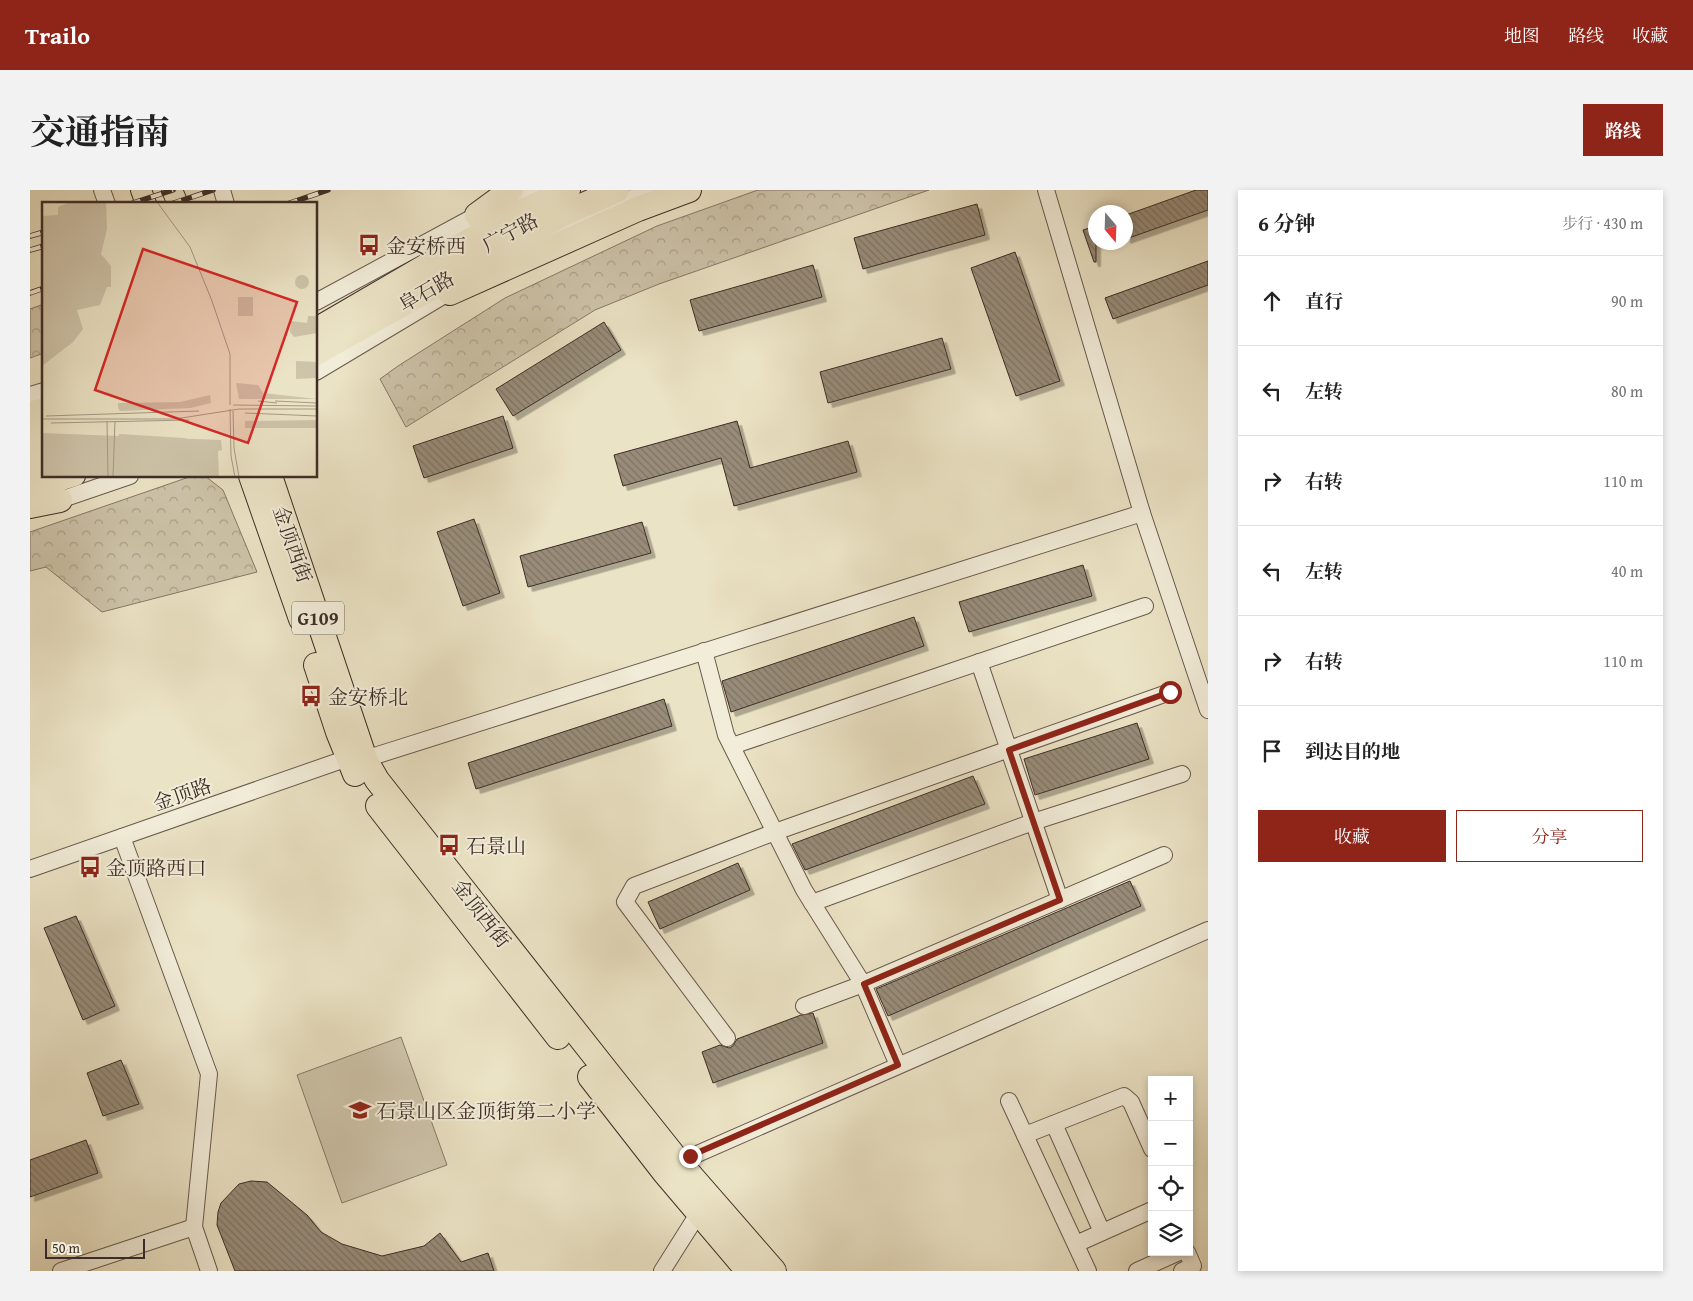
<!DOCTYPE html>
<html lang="zh">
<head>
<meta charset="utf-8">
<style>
	body { margin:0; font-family:"Gentium Book Plus","Noto Serif SC",serif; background:#f2f2f2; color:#222 }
	.controls { position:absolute; right:15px; bottom:15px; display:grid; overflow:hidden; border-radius:0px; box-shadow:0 2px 8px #0003 }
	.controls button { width:45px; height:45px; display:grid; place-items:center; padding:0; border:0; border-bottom:1px solid #e0e0e0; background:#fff; color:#222; font:25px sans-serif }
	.compass { position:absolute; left:1058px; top:15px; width:45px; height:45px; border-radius:50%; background:#fff; box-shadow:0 2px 8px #0003; rotate:161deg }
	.scale { position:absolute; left:15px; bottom:12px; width:100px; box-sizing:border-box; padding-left:5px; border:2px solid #3e2d27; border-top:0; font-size:14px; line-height:18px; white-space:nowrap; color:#3e2d27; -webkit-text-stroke:4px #f2edd9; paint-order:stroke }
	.stop { position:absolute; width:15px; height:15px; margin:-11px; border:4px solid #8f2418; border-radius:50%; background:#fff }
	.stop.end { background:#8f2418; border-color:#fff; box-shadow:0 1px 5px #0008 }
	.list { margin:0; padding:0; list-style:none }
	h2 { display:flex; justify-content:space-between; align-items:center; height:65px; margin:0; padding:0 20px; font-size:21px }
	h2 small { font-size:16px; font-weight:400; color:#767676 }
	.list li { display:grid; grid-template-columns:32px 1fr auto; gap:15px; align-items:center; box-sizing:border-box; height:90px; padding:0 20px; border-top:1px solid #e0e0e0 }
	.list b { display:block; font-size:19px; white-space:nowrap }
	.list em { font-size:16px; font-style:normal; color:#767676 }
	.actions { display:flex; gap:10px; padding:15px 20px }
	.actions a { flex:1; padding:11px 0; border:1px solid #8f2418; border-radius:0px; text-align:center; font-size:18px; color:#8f2418 }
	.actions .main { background:#8f2418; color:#fff }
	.icon { flex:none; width:28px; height:28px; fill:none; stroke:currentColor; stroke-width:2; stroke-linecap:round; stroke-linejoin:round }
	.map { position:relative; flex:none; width:1178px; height:1081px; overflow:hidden; border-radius:0px }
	header { display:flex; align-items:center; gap:30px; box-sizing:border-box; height:70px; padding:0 25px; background:#8f2418; color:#fff }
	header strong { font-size:24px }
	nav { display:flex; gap:28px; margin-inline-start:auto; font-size:18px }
	.intro { display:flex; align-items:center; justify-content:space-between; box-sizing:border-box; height:120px; padding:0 30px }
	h1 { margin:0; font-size:35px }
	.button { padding:12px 22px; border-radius:0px; background:#8f2418; color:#fff; font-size:18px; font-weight:700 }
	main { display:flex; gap:30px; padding:0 30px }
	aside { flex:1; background:#fff; border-radius:0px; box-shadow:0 2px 8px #0003 }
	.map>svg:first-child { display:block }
	.park { fill:url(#park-crowns); stroke:#867868 }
	.pitch { fill:#cec4aa; stroke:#867868 }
	.building { fill:url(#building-back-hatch); stroke:#3e2d27; filter:url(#shadow) }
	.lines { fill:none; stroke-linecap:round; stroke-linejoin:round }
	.minor-casing { stroke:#695a4e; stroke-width:18 }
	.major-casing { stroke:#3e2d27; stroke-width:22 }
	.highway-casing { stroke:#3e2d27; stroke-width:26 }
	.minor { stroke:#f2edd9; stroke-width:16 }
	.major { stroke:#ebe3c5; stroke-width:20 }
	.highway { stroke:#ebe3c5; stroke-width:24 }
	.rail-casing { stroke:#3e2d27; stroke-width:5.5 }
	.rail { stroke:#f2edd9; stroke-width:4; stroke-dasharray:11; stroke-linecap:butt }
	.route { stroke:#8f2418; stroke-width:6 }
	.labels { text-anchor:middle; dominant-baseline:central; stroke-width:4; stroke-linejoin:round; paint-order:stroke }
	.shield { fill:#f2edd9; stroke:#74675c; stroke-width:1 }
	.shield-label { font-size:19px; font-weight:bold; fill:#3e2d27 }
	.street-label { font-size:20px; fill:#3e2d27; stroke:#f2edd9 }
	.poi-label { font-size:20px; fill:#3e2d27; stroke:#f2edd9; text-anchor:start }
	.inset-road { fill:none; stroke:#a69a86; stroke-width:1 }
	.view { fill:#d62828; fill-opacity:0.15; stroke:#d62828; stroke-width:2.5 }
	.inset-edge { fill:none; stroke:#3e2d27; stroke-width:2.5 }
</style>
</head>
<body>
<header>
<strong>Trailo</strong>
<nav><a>地图</a><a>路线</a><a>收藏</a></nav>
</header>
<div class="intro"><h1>交通指南</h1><a class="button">路线</a></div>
<main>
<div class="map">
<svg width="1178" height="1081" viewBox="0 0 1178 1081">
	<defs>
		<pattern id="park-crowns" width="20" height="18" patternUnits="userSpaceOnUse" patternTransform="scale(1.25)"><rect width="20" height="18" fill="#cec4aa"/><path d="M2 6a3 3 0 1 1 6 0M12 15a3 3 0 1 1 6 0" fill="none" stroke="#a9a08a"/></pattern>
		<pattern id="building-back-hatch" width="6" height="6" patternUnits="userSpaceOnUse" patternTransform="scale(1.25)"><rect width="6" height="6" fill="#988c79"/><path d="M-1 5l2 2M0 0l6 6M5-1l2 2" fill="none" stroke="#7d7363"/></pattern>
		<filter id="shadow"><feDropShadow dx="4.5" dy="4.5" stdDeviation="0" flood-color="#0004"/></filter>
	</defs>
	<rect width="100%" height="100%" fill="#ebe3c5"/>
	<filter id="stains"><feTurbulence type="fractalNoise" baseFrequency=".004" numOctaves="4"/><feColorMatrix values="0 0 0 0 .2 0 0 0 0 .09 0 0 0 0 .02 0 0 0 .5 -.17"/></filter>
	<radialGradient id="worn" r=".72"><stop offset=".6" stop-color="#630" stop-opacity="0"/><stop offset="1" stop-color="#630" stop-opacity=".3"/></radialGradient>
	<g class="park">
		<polygon points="728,0 899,0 629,94 565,120 376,237 350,189 368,176 475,108 627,36"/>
		<polygon points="14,114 14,163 0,168 0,119"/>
		<polygon points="162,286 175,286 193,300 227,382 72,422 16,377 0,381 0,342"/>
	</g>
	<polygon class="pitch" points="371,847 417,975 312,1013 267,885"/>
	<g class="building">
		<polygon points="1166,0 1178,0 1178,20 1096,49 1096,25"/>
		<polygon points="947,14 955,45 833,79 824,48"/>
		<polygon points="1066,36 1066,72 1064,72 1053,40"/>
		<polygon points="985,62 1030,191 986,206 941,78"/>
		<polygon points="1178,71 1178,95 1083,129 1075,108"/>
		<polygon points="783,75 792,107 669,141 660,110"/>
		<polygon points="574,132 591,160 483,226 466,199"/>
		<polygon points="912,148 921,179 798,213 790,182"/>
		<polygon points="473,226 483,258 394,288 383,256"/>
		<polygon points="707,231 720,278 818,251 827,282 704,316 691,268 593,296 584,265"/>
		<polygon points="444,329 470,403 433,416 407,342"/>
		<polygon points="612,332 621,363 498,397 490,366"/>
		<polygon points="1053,375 1062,406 939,442 929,412"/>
		<polygon points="884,427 894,456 701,522 692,491"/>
		<polygon points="634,509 642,536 446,599 438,573"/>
		<polygon points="1107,533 1119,569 1005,605 994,569"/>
		<polygon points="943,586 955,614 775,680 762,654"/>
		<polygon points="708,673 720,700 630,739 618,712"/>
		<polygon points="1100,691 1111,716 858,826 846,799"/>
		<polygon points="46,726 85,816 53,830 14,738"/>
		<polygon points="783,823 793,853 683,893 672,862 690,855 699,858 703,856 707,849 771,825"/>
		<polygon points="91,870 109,914 73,926 57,883"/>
		<polygon points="56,950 68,983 0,1007 0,970"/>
		<polygon points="221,991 237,992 277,1025 291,1042 312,1054 352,1066 394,1056 410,1043 431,1072 458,1063 464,1081 205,1081 187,1035 188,1022 191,1013 209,994"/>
	</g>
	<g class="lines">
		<g class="minor-casing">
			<g id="minor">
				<polyline points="72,0 77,14"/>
				<polyline points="192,0 196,14"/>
				<polyline points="1016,0 1112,323 1178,520"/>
				<polyline points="499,56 593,11 625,0"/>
				<polyline points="286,112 447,25 504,0"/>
				<polyline points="286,182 428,97"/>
				<polyline points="0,205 14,201"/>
				<polyline points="21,313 100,286"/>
				<polyline points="674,461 696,545 774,700 833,794 868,875"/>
				<polyline points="949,472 1030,710"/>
				<polyline points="702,556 1115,416"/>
				<polyline points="335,569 1112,323"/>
				<polyline points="92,647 179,884 164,1037 179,1081"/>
				<polyline points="0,679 318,568"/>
				<polyline points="782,713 1003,632 1152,584"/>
				<polyline points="774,816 833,794 1134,665"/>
				<polyline points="697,848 595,712 604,696 745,642 1140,502"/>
				<polyline points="979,911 1058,1081"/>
				<polyline points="1024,934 1072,1042"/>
				<polyline points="995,945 1094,906 1101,912 1122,959"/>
				<polyline points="649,972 1178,740"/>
				<polyline points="1046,1054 1122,1020"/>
				<polyline points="31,1081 164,1037"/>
				<polyline points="632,1081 668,1024"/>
				<polyline points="1107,1081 1149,1062"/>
				<polyline points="1152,1081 1163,1076 1157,1062"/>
			</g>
		</g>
		<g class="major-casing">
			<g id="major">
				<polyline points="111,0 116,14"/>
				<polyline points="142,0 148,14"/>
				<polyline points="0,244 14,239"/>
				<polyline points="0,300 45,286"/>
			</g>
		</g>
		<g class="highway-casing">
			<g id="highway">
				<polyline points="447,25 481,0"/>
				<polyline points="420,103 608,19 659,0"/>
				<polyline points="286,140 482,26 538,0"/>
				<polyline points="286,163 529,26 587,0"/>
				<polyline points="0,224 14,220"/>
				<polyline points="0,262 14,257"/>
				<polyline points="0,282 14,277"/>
				<polyline points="221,286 271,429"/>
				<polyline points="240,286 335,569 347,590 582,888 649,972 744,1081"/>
				<polyline points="0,316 30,310"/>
				<polyline points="286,475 308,542 325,584"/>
				<polyline points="348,616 528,847"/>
				<polyline points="560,887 634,982 718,1081"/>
			</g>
		</g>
		<use href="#minor" class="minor"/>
		<use href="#major" class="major"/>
		<use href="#highway" class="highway"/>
		<g class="rail-casing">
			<g id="rail">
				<polyline points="100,14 143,0"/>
				<polyline points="141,14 183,0"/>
				<polyline points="257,14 298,0"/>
				<polyline points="0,46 14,42"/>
				<polyline points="0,60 14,56"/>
				<polyline points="0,103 14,98"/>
			</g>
		</g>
		<use href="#rail" class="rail"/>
	</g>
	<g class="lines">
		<polyline class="route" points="660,966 868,875 834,794 1030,710 979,560 1140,502"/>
	</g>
	<defs>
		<g id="bus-bare" transform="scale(1.725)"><path d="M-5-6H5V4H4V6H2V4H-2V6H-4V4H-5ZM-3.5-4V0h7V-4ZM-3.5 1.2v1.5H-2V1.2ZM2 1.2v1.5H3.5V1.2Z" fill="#8f2418" stroke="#f2edd9" stroke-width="2.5" paint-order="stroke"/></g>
		<g id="school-bare" transform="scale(1.725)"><path d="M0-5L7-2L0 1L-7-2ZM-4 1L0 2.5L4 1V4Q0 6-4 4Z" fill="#8f2418" stroke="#f2edd9" stroke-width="2.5" paint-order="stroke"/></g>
	</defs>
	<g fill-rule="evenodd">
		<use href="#bus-bare" x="339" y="55"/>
		<use href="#bus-bare" x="281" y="506"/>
		<use href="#bus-bare" x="419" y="655"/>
		<use href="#bus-bare" x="60" y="677"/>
		<use href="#school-bare" x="330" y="920"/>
	</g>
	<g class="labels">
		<rect class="shield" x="262" y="411.5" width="52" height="33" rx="4"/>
		<g class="shield-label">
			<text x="288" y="428">G109</text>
		</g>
		<g class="street-label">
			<text transform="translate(480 42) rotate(-28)">广宁路</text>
			<text transform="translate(396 101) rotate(-30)">阜石路</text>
			<text transform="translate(263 354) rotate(71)">金顶西街</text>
			<text transform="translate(152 604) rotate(-19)">金顶路</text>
			<text transform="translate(452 723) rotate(52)">金顶西街</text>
		</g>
		<g class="poi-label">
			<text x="356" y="55">金安桥西</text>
			<text x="298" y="506">金安桥北</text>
			<text x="436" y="655">石景山</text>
			<text x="76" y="677">金顶路西口</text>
			<text x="346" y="920">石景山区金顶街第二小学</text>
		</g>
	</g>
	<g transform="translate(12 12)">
		<rect width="275" height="275" fill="#ebe3c5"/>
		<path d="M28,0H64L65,27L59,52L69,64V85H65L58,103L35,108L41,127L31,140L0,164V14L16,13V5Z" fill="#cec4aa"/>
		<path d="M253 80a7 7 0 1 1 14 0a7 7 0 1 1-14 0ZM266,114H275V131L252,135L248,130L249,119L265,121ZM254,159L275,160V176L254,177ZM194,181L216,183L221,191L275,197H197ZM168,193L169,201L149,206L78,209L76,206V201L138,200ZM275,218V226H203V219ZM0,231L179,238L180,248L176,249L177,275H0Z" fill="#cec4aa"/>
		<path d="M196,95H211V114H196ZM77,232L143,236V240H135L134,254L74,257Z" fill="#cec4aa"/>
		<path class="inset-road" d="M115,0L148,45L170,99L188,152V203M216,199L235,201M233,199L275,201M191,203L275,204M188,207L189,254L193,275M191,209L192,246L197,275M203,211L275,214M4,214L157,209M0,217H133L197,207H275M65,219L66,275M9,221L147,218M71,275L73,219"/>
		<path class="view" d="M101,47L255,100L206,241L53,188Z"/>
		<rect width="275" height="275" class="inset-edge"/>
	</g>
	<rect width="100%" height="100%" filter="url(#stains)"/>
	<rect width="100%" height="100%" fill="url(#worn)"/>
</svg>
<div class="controls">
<button>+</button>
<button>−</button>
<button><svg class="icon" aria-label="locate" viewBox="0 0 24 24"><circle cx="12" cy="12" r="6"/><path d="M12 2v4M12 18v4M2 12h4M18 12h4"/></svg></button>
<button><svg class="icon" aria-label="layers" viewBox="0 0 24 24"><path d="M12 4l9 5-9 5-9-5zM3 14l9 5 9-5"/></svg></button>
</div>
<svg class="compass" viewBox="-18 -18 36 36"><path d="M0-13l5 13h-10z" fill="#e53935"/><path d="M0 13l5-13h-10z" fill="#767676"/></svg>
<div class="scale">50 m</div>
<div class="stop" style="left:1140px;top:502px"></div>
<div class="stop end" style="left:660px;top:966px"></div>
</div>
<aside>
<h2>6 分钟<small>步行 · 430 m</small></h2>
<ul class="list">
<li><svg class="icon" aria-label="ahead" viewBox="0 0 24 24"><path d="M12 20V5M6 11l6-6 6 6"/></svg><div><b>直行</b></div><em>90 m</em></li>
<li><svg class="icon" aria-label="left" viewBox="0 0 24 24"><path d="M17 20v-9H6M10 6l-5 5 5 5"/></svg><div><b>左转</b></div><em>80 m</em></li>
<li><svg class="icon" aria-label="right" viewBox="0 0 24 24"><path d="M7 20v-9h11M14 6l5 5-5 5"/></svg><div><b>右转</b></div><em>110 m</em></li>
<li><svg class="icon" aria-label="left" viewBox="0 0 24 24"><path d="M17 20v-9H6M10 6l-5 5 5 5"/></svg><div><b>左转</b></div><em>40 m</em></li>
<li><svg class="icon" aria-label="right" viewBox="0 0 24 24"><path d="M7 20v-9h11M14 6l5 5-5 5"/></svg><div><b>右转</b></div><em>110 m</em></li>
<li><svg class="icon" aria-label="arrive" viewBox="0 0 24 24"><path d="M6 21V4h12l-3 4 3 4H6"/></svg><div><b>到达目的地</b></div></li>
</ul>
<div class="actions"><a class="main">收藏</a><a>分享</a></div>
</aside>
</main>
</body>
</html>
